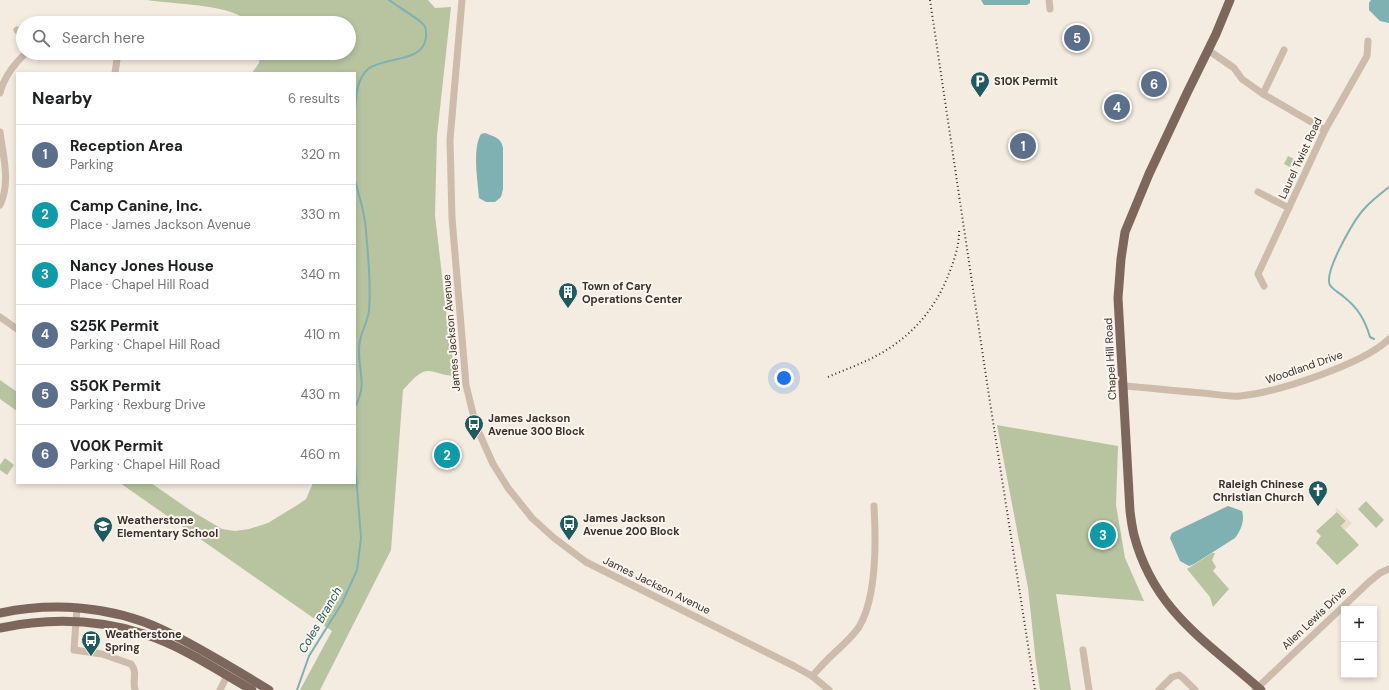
<!DOCTYPE html>
<html lang="en">
<head>
<meta charset="utf-8">
<style>
	body { margin:0; font-family:"DM Sans",sans-serif; background:#f2f2f2; color:#202124 }
	.controls { position:absolute; right:12px; bottom:12px; display:grid; overflow:hidden; border-radius:0px; box-shadow:0 2px 6px #0003 }
	.controls button { width:36px; height:36px; display:grid; place-items:center; padding:0; border:0; border-bottom:1px solid #e0e0e0; background:#fff; color:#202124; font:20px sans-serif }
	.you { position:absolute; left:784px; top:378px; width:14px; height:14px; margin:-10px; border:3px solid #fff; border-radius:50%; background:#1a73e8; box-shadow:0 0 0 6px #1a73e833 }
	.badge { display:grid; place-items:center; width:26px; height:26px; border-radius:50%; background:#7c3aed; color:#fff; font-size:13px; font-weight:700 }
	.pin { position:absolute; translate:-50% -50%; border:2px solid #fff; box-shadow:0 1px 4px #0006 }
	.list { margin:0; padding:0; list-style:none }
	h2 { display:flex; justify-content:space-between; align-items:center; height:52px; margin:0; padding:0 16px; font-size:17px }
	h2 small { font-size:13px; font-weight:400; color:#757577 }
	.list li { display:grid; grid-template-columns:26px 1fr auto; gap:12px; align-items:center; box-sizing:border-box; height:60px; padding:0 16px; border-top:1px solid #e0e0e0 }
	.list b { display:block; font-size:15px; white-space:nowrap }
	.list p { margin:0; font-size:13px; white-space:nowrap; color:#757577 }
	.list em { font-size:13px; font-style:normal; color:#757577 }
	.icon { flex:none; width:22px; height:22px; fill:none; stroke:currentColor; stroke-width:2; stroke-linecap:round; stroke-linejoin:round }
	.map { position:relative; flex:none; width:1389px; height:690px; overflow:hidden }
	.search { position:absolute; background:#fff; box-shadow:0 2px 6px #0003; left:16px; top:16px; width:340px; height:44px; display:flex; align-items:center; gap:10px; box-sizing:border-box; padding:0 14px; border-radius:22px; color:#757577; font-size:15px }
	.panel { position:absolute; background:#fff; box-shadow:0 2px 6px #0003; left:16px; top:72px; width:340px; height:412px; border-radius:0px }
	.map>svg:first-child { display:block }
	.green { fill:#b8c4a0 }
	.plaza { fill:#ecdcc8 }
	.water { fill:#7fb0b2 }
	.lines { fill:none; stroke-linecap:round; stroke-linejoin:round }
	.stream { stroke:#7fb0b2; stroke-width:2 }
	.minor { stroke:#cdbbac; stroke-width:7 }
	.major { stroke:#7d675c; stroke-width:9 }
	.rail { stroke:#3b302b; stroke-width:2; stroke-dasharray:1 3; stroke-linecap:butt }
	.labels { text-anchor:middle; dominant-baseline:central; stroke-width:4; stroke-linejoin:round; paint-order:stroke }
	.poi-label { font-size:11px; font-weight:bold; fill:#3b302b; stroke:#fbf5ee; text-anchor:start }
	.street-label { font-size:11px; fill:#3b302b; stroke:#fbf5ee }
	.water-label { font-size:12px; font-style:italic; fill:#1f5a5e; stroke:#fbf5ee }
</style>
</head>
<body>
<div class="map">
<svg width="1389" height="690" viewBox="0 0 1389 690">
	<rect width="100%" height="100%" fill="#f4ebe1"/>
	<g class="green">
		<path d="M147,0H428L435,8L451,7L437,136L435,215L447,319L455,376C445,376 438,372 429,371C419,370 409,384 403,390L391,550L320,690H300L332,631L120,483H151L190,510L222,529L235,531L249,529L268,523L299,504L306,499L313,483H355V73H252L259,63L260,53H349V23H248C238,4 168,4 147,0Z"/>
		<polygon points="1288,156 1296,160 1292,168 1284,164"/>
		<polygon points="0,380 17,392 17,411 0,399"/>
		<polygon points="997,425 1118,446 1116,505 1125,558 1144,601 1056,594 1071,690 1040,690 1036,663 1028,588"/>
		<polygon points="5,458 14,465 7,475 0,470 0,465"/>
		<polygon points="1366,501 1384,520 1376,528 1358,509"/>
		<polygon points="1337,512 1346,521 1341,526 1359,545 1337,565 1316,543 1321,536 1316,531"/>
		<polygon points="1212,553 1215,553 1212,560 1216,567 1213,571 1229,589 1213,607 1210,597 1187,569"/>
	</g>
	<polygon class="plaza" points="1337,508 1352,523 1345,530 1341,526 1346,521 1335,510"/>
	<g class="water">
		<polygon points="981,0 1030,0 1030,3 1027,5 984,5"/>
		<polygon points="1371,0 1389,0 1389,23 1380,21 1369,10 1369,3"/>
		<path d="M485,133C494,137 501,137 503,148V189L501,197L495,202H486L479,198C478,181 472,149 481,134Z"/>
		<path d="M1228,506L1242,511C1245,520 1241,530 1235,538L1194,564L1189,566L1180,561L1170,538L1172,533Z"/>
	</g>
	<g class="lines">
		<g class="stream">
			<path d="M355,112C356,97 356,80 368,69C385,56 424,63 426,37C426,33 427,29 424,25C418,18 398,7 389,0"/>
			<path d="M355,180C358,192 362,204 364,216C366,225 366,234 367,243C369,265 371,288 369,310C368,323 359,334 359,348C358,374 368,382 355,407"/>
			<path d="M1374,339L1370,337C1365,320 1358,308 1344,297C1340,293 1333,290 1330,285C1323,273 1354,220 1364,209C1371,201 1380,194 1389,187"/>
			<polyline points="297,690 309,656 342,603 357,570 361,538 355,462"/>
		</g>
		<g class="minor">
			<polyline points="462,0 450,140 452,218 466,385 476,426 493,464 508,488 532,518 554,538 586,562 794,666 812,676 829,690"/>
			<polyline points="1049,0 1050,9"/>
			<polyline points="17,30 23,38"/>
			<polyline points="1208,50 1234,68 1242,79 1263,94 1325,130"/>
			<polyline points="115,73 118,53"/>
			<path d="M0,93C4,77 14,64 26,53"/>
			<polyline points="1263,94 1284,50"/>
			<path d="M0,132C3,156 11,182 0,205"/>
			<polyline points="1258,192 1289,208"/>
			<polyline points="1264,286 1258,274 1325,130 1367,56 1368,41"/>
			<polyline points="0,317 17,329"/>
			<path d="M1124,386C1150,388 1177,391 1203,393C1215,394 1228,397 1240,396C1275,393 1364,364 1389,339"/>
			<path d="M77,607L74,650L102,654L131,664C138,672 132,681 135,690"/>
			<polyline points="1083,650 1089,690"/>
			<path d="M812,676C817,671 822,665 827,660C838,649 850,640 859,627C877,597 876,540 874,506"/>
			<polyline points="220,690 227,676"/>
			<polyline points="1159,690 1172,677 1179,675 1183,678 1195,690"/>
			<polyline points="1255,690 1369,582 1380,573 1389,569"/>
		</g>
		<g class="major">
			<path d="M1230,0L1216,34L1187,93L1149,174L1125,232L1121,259L1118,298L1130,511C1131,519 1132,527 1134,535C1154,611 1206,641 1261,690"/>
			<path d="M0,613C53,602 111,606 161,629C198,646 234,669 269,690"/>
			<path d="M0,628C48,618 97,619 144,634C182,646 217,670 252,690"/>
		</g>
		<g class="rail">
			<polyline points="930,0 987,383 1035,690"/>
			<path d="M828,377C844,370 861,364 876,356C910,338 934,311 948,276C954,261 960,244 959,228"/>
		</g>
	</g>
	<defs>
		<g id="parking-pin" transform="scale(1)"><path d="M0 17L-7.5 6A9.5 9.5 0 1 1 7.5 6Z" fill="#1f5a5e" stroke="#fbf5ee"/><path d="M-3.5-5.5H1a3.5 3.5 0 0 1 0 7H-1V5.5H-3.5ZM-1-3.4V-.6H.8a1.4 1.4 0 0 0 0-2.8Z" fill="#fff"/></g>
		<g id="building-pin" transform="scale(1)"><path d="M0 17L-7.5 6A9.5 9.5 0 1 1 7.5 6Z" fill="#1f5a5e" stroke="#fbf5ee"/><path d="M-4-6H4V6H1V3H-1V6H-4ZM-2.5-4.3h1.7v1.8h-1.7ZM.8-4.3h1.7v1.8H.8ZM-2.5-1h1.7V.8h-1.7ZM.8-1h1.7V.8H.8Z" fill="#fff"/></g>
		<g id="bus-pin" transform="scale(1)"><path d="M0 17L-7.5 6A9.5 9.5 0 1 1 7.5 6Z" fill="#1f5a5e" stroke="#fbf5ee"/><path d="M-5-6H5V4H4V6H2V4H-2V6H-4V4H-5ZM-3.5-4V0h7V-4ZM-3.5 1.2v1.5H-2V1.2ZM2 1.2v1.5H3.5V1.2Z" fill="#fff"/></g>
		<g id="church-pin" transform="scale(1)"><path d="M0 17L-7.5 6A9.5 9.5 0 1 1 7.5 6Z" fill="#1f5a5e" stroke="#fbf5ee"/><path d="M-1.2-6h2.4v3.5h3.3v2.4h-3.3V6h-2.4V-.1h-3.3v-2.4h3.3Z" fill="#fff"/></g>
		<g id="school-pin" transform="scale(1)"><path d="M0 17L-7.5 6A9.5 9.5 0 1 1 7.5 6Z" fill="#1f5a5e" stroke="#fbf5ee"/><path d="M0-5L7-2L0 1L-7-2ZM-4 1L0 2.5L4 1V4Q0 6-4 4Z" fill="#fff"/></g>
	</defs>
	<g fill-rule="evenodd">
		<use href="#parking-pin" x="980" y="81"/>
		<use href="#building-pin" x="568" y="292"/>
		<use href="#bus-pin" x="474" y="424"/>
		<use href="#church-pin" x="1318" y="490"/>
		<use href="#bus-pin" x="569" y="524"/>
		<use href="#school-pin" x="103" y="526"/>
		<use href="#bus-pin" x="91" y="640"/>
	</g>
	<g class="labels">
		<g class="poi-label">
			<text x="994" y="81">S10K Permit</text>
			<text x="582" y="286">Town of Cary<tspan x="582" dy="13">Operations Center</tspan></text>
			<text x="488" y="418">James Jackson<tspan x="488" dy="13">Avenue 300 Block</tspan></text>
			<text x="1304" y="484" text-anchor="end">Raleigh Chinese<tspan x="1304" dy="13">Christian Church</tspan></text>
			<text x="583" y="518">James Jackson<tspan x="583" dy="13">Avenue 200 Block</tspan></text>
			<text x="117" y="520">Weatherstone<tspan x="117" dy="13">Elementary School</tspan></text>
			<text x="105" y="634">Weatherstone<tspan x="105" dy="13">Spring</tspan></text>
		</g>
		<g class="street-label">
			<text transform="translate(1300 158) rotate(-65)">Laurel Twist Road</text>
			<text transform="translate(451 333) rotate(-95)">James Jackson Avenue</text>
			<text transform="translate(1110 359) rotate(-93)">Chapel Hill Road</text>
			<text transform="translate(1304 367) rotate(-19)">Woodland Drive</text>
			<text transform="translate(657 585) rotate(26)">James Jackson Avenue</text>
			<text transform="translate(1314 618) rotate(-44)">Allen Lewis Drive</text>
		</g>
		<g class="water-label">
			<text transform="translate(320 620) rotate(-60)">Coles Branch</text>
		</g>
	</g>
</svg>
<div class="controls">
<button>+</button>
<button>−</button>
</div>
<div class="you"></div>
<div class="pin badge" style="left:1023px;top:146px;background:#5c6f8a">1</div>
<div class="pin badge" style="left:447px;top:455px;background:#0f9aa8">2</div>
<div class="pin badge" style="left:1103px;top:535px;background:#0f9aa8">3</div>
<div class="pin badge" style="left:1117px;top:107px;background:#5c6f8a">4</div>
<div class="pin badge" style="left:1077px;top:38px;background:#5c6f8a">5</div>
<div class="pin badge" style="left:1154px;top:84px;background:#5c6f8a">6</div>
<div class="search"><svg class="icon" aria-label="search" viewBox="0 0 24 24"><circle cx="10" cy="10" r="6"/><path d="M15 15l6 6"/></svg>Search here</div>
<section class="panel">
<h2>Nearby<small>6 results</small></h2>
<ul class="list">
<li><span class="badge" style="background:#5c6f8a">1</span><div><b>Reception Area</b><p>Parking</p></div><em>320 m</em></li>
<li><span class="badge" style="background:#0f9aa8">2</span><div><b>Camp Canine, Inc.</b><p>Place · James Jackson Avenue</p></div><em>330 m</em></li>
<li><span class="badge" style="background:#0f9aa8">3</span><div><b>Nancy Jones House</b><p>Place · Chapel Hill Road</p></div><em>340 m</em></li>
<li><span class="badge" style="background:#5c6f8a">4</span><div><b>S25K Permit</b><p>Parking · Chapel Hill Road</p></div><em>410 m</em></li>
<li><span class="badge" style="background:#5c6f8a">5</span><div><b>S50K Permit</b><p>Parking · Rexburg Drive</p></div><em>430 m</em></li>
<li><span class="badge" style="background:#5c6f8a">6</span><div><b>V00K Permit</b><p>Parking · Chapel Hill Road</p></div><em>460 m</em></li>
</ul>
</section>
</div>
</body>
</html>
